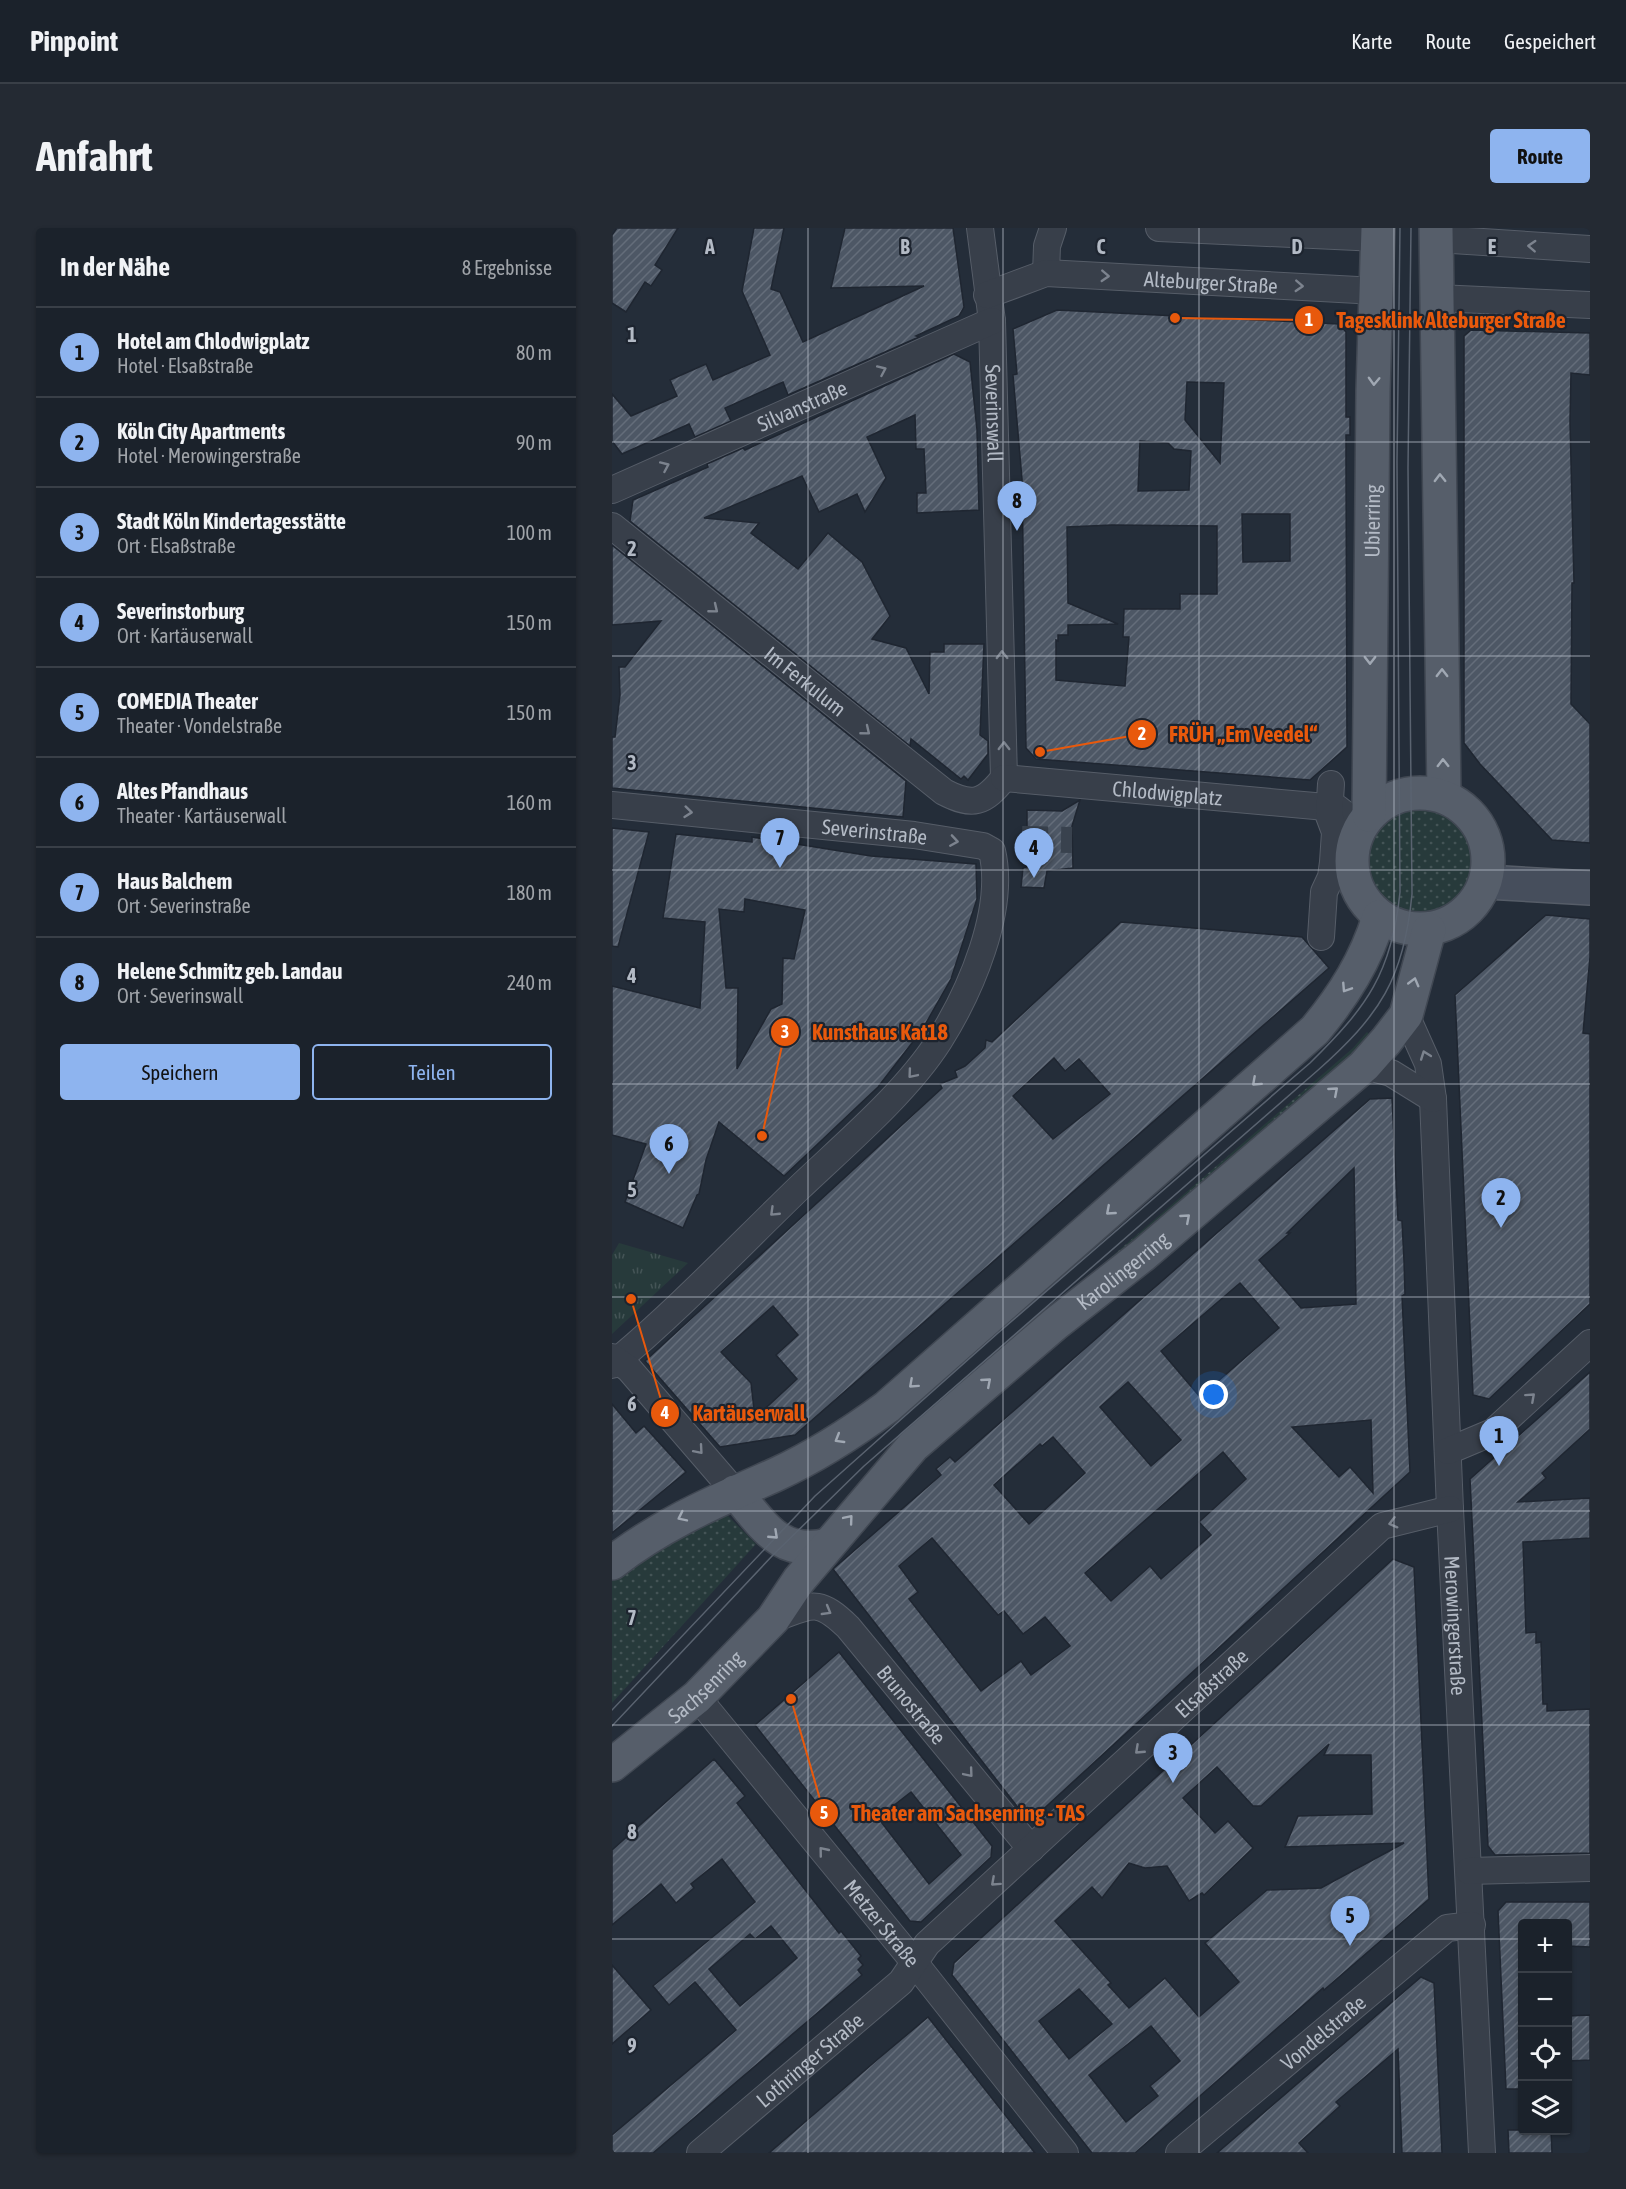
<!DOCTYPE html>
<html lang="de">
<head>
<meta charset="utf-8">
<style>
	body { margin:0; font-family:"Asap Condensed",sans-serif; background:#242a33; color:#f1f3f6 }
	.controls { position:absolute; right:18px; bottom:18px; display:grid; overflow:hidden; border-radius:6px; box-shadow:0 2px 4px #0004 }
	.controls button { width:54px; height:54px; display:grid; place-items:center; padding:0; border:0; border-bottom:2px solid #393f47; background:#1b222b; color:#f1f3f6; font:30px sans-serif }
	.you { position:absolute; left:602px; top:1167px; width:21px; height:21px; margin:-15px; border:4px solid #fff; border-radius:50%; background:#1a73e8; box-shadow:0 0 0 9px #1a73e833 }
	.badge { display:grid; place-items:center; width:39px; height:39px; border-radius:50%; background:#8eb4ef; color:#111; font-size:20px; font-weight:700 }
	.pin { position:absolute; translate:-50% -50px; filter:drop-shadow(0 2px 3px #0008) }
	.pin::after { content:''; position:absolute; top:32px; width:21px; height:18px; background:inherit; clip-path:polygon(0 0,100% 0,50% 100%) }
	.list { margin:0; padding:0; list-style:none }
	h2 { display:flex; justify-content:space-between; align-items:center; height:78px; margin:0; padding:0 24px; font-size:26px }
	h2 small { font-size:20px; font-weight:400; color:#a0a4a9 }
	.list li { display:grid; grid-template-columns:39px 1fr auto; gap:18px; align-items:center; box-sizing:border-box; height:90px; padding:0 24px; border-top:2px solid #393f47 }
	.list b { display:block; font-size:22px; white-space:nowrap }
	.list p { margin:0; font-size:20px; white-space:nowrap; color:#a0a4a9 }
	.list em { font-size:20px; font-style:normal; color:#a0a4a9 }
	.actions { display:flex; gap:12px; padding:18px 24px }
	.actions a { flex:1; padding:14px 0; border:2px solid #8eb4ef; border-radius:6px; text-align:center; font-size:21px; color:#8eb4ef }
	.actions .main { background:#8eb4ef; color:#111 }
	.icon { flex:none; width:33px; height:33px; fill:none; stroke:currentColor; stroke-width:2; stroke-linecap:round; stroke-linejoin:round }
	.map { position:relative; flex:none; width:978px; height:1925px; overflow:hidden; border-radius:6px }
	header { display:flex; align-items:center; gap:36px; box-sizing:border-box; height:84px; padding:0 30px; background:#1b222b; border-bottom:2px solid #393f47 }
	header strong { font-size:28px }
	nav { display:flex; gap:33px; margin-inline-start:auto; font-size:21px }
	.intro { display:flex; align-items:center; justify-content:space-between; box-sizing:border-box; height:144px; padding:0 36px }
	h1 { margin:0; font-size:42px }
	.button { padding:15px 27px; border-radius:6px; background:#8eb4ef; color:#111; font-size:21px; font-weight:700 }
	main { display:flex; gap:36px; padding:0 36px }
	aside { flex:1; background:#1b222b; border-radius:6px; box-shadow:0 2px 4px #0004 }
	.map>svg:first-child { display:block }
	.grass { fill:url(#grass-dots) }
	.park { fill:url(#park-tufts) }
	.building { fill:url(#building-hatch); stroke:#1f2631; stroke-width:1.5; fill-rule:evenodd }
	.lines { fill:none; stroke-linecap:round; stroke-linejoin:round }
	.street-tunnel { stroke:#39424e; stroke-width:26; stroke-dasharray:26 13; stroke-linecap:butt }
	.street-casing { stroke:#565d68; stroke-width:28 }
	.secondary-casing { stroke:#565d68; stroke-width:36 }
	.primary-casing { stroke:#414853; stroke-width:36 }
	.street { stroke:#383f4a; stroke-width:26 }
	.secondary { stroke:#464e5c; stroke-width:33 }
	.primary { stroke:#565e6a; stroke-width:33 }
	.tram { stroke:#5a6370; stroke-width:1.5 }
	.oneway { stroke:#7c838e }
	.oneway2 { stroke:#a0a8b3 }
	.grid { fill:none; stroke:#b3bac5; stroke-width:1.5; stroke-opacity:0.55 }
	.labels { text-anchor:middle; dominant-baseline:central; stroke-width:4.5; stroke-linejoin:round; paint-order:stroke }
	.street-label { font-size:21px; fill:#b3bac5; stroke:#1d242f }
	.grid-label { font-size:20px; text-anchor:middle; font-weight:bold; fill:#b3bac5; stroke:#1d242f; stroke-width:4.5; stroke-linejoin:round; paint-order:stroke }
	.leader { fill:none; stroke:#e8590c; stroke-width:2 }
	.callout-dot { fill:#e8590c; stroke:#1d242f; stroke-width:2 }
	.mark-label { font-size:18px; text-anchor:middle; font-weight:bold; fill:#fff }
	.callout-label { font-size:22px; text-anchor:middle; font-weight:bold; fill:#e8590c; stroke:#1d242f; stroke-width:4.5; stroke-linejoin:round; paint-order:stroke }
</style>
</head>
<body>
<header>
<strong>Pinpoint</strong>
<nav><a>Karte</a><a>Route</a><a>Gespeichert</a></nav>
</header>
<div class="intro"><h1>Anfahrt</h1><a class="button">Route</a></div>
<main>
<aside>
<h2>In der Nähe<small>8 Ergebnisse</small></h2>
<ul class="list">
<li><span class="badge">1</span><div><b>Hotel am Chlodwigplatz</b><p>Hotel · Elsaßstraße</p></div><em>80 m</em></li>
<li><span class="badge">2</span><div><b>Köln City Apartments</b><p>Hotel · Merowingerstraße</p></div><em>90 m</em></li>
<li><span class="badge">3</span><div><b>Stadt Köln Kindertagesstätte</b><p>Ort · Elsaßstraße</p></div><em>100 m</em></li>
<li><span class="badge">4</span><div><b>Severinstorburg</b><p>Ort · Kartäuserwall</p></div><em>150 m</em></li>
<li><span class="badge">5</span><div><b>COMEDIA Theater</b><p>Theater · Vondelstraße</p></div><em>150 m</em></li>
<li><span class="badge">6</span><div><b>Altes Pfandhaus</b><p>Theater · Kartäuserwall</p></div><em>160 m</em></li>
<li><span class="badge">7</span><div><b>Haus Balchem</b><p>Ort · Severinstraße</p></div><em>180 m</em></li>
<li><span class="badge">8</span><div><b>Helene Schmitz geb. Landau</b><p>Ort · Severinswall</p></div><em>240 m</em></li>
</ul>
<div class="actions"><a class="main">Speichern</a><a>Teilen</a></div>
</aside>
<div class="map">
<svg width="978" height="1925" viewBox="0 0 978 1925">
	<defs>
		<pattern id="grass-dots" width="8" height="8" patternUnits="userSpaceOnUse" patternTransform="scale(1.5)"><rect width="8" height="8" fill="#273a3b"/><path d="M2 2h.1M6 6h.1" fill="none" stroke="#445456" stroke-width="1.8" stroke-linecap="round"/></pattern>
		<pattern id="park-tufts" width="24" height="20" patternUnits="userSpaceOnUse" patternTransform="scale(1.5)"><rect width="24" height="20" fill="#273a3b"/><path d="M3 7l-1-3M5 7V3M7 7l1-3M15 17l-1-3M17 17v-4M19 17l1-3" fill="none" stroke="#445456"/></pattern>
		<pattern id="building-hatch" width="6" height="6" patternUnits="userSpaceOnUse" patternTransform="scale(1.5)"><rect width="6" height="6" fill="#4d5765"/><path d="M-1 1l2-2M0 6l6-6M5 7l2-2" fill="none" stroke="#646d7a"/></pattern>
	</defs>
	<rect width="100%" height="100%" fill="#242d39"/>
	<g class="grass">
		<circle cx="808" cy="634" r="54"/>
		<polygon points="755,804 762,812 524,1020 461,1062 741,820"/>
		<polygon points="107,1279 144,1316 0,1475 0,1350"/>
	</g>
	<polygon class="park" points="7,1015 76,1035 0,1106 0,1027"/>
	<g class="building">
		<polygon points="5,0 66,0 43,37 50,42 39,58 33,54 14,84 0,75 0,7"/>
		<polygon points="142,0 172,0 159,61 168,64 191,114 312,58 219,60 233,0 341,0 352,79 347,88 304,108 307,109 176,167 171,154 113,180 119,193 83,209 77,196 10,226 0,213 0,166 19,188 65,168 58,152 94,136 101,152 158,127 130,63"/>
		<path d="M445,82L727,96L734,104V189H738V207H734V234L735,519L698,552L424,531L414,520L410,251L401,147L405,146L401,101ZM575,154L612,155L608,235L573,192ZM528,213L556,215L562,221L579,223L577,262L526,263ZM630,286H678V333L631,334ZM500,297L605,298V366H568V381H512L511,409H517L513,458L444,452V412L446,413V407H456V397L506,396L456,375L455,299Z"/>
		<polygon points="859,102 978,105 978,147 959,145 958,194 962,355 960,355 959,476 978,496 978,615 940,612 868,536 852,515 852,108"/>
		<polygon points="342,126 358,134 365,202 367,282 305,285 305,265 314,265 312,221 304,221 303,187 255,209 274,250 253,284 245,266 207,284 190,248 92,290 147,295 139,305 186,341 216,305 250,334 278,388 260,411 294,420 317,466 318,424 332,424 332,416 372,416 368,507 376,513 376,526 356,552 352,548 349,551 299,511 298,518 18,293 21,272 96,239 95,236 131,220 133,222"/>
		<polygon points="0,317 294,553 291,589 0,560 0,509 3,509 8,467 7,439 13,439 49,393 0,397"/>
		<polygon points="468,572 460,598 461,640 435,643 432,660 409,659 411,640 415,639 415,582 450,583"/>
		<polygon points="0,600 37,604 6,719 0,718"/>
		<path d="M64,606L140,614V609L259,628L364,636L365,671L339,751L310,802L266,859L172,948L107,894L94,932L87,966L85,967L71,1000L13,974L34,916L0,907V758L88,780L93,694L51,690ZM133,671L193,682L182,731L171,730L170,776L159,781L125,841L126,760H114L107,681L132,684Z"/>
		<polygon points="934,687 978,691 978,729 971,805 978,806 978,1076 877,1171 861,1167 843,767"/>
		<path d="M509,694L690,709L717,740L183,1207L108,1219L33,1133L330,860L328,856L345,849L343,843L353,838L373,820L374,812L380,814ZM442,830L453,843L467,831L498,866L441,911L401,868ZM161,1078L186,1107L164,1127L185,1151L143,1190L139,1155L109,1124Z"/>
		<path d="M780,870L786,992L790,993L792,1033L793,1066L790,1068L798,1244L425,1587L411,1586L221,1341L329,1247L324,1241L338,1229L343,1234L758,871ZM742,940L744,1076L689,1080L647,1032L678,1005H675ZM628,1055L667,1100L588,1169L549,1123ZM516,1154L569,1212L539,1238L488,1179ZM759,1192L761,1265L738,1239L727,1249L680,1199ZM441,1209L473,1245L417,1296L382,1257L428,1216L430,1218ZM611,1224L634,1251L587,1294L599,1307L549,1351L538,1338L499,1373L473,1345ZM320,1310L386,1387L392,1383L411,1406L433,1389L458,1418L419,1447L409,1433L369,1463L297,1371L306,1364L287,1338Z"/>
		<polygon points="978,1144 978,1201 930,1245 934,1250 906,1274 978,1270 978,1310 911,1314 914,1405 924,1404 924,1415 929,1414 931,1476 935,1476 935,1483 978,1481 978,1625 883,1627 876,1618 858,1251"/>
		<polygon points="0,1176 24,1205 32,1198 74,1244 0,1305"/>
		<path d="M781,1331L802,1339L817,1671L712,1762L711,1760L523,1925H480L340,1747L342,1735ZM717,1516L712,1527H759L760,1586L686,1588L673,1619L792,1615L709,1660L655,1662L593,1715L627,1754L587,1789L553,1750L517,1780L496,1757L499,1755L443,1693L480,1659L490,1670L517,1635L533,1640L555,1638L577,1673L590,1665L592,1667L641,1620L616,1593L603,1605L571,1570L605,1539L641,1578H649ZM467,1761L500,1796L457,1831L427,1793ZM539,1798L568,1833L538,1858L546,1868L514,1894L477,1847Z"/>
		<path d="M227,1424L380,1618L379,1629L309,1694L298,1693L143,1497ZM299,1564L349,1627L317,1656L266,1590Z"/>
		<path d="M102,1531L133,1568L125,1575L227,1705L229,1703L249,1728L246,1731L251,1737L246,1742L250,1747L41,1925H0V1907L124,1802L83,1754L57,1777L41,1758L143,1674L110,1631L79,1656L82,1660L64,1675L49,1656L0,1697V1622ZM159,1698L185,1730L128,1778L97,1741L138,1706L143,1711Z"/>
		<polygon points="894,1674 978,1674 978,1719 956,1718 956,1695 910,1695 910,1861 894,1861 886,1683"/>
		<polygon points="0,1737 39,1782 0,1816"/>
		<polygon points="809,1749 822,1755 830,1925 790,1925 786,1821 724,1874 728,1878 687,1915 696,1925 605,1925"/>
		<polygon points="978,1787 978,1832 956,1833 956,1788"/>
		<polygon points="316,1789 423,1925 157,1925 266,1831"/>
		<polygon points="896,1902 939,1902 940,1925 897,1925"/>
	</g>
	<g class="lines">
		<polyline class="street-tunnel" points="410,611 460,612"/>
		<g class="street-casing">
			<g id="street">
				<path id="s1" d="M368,0L380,93L392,550"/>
				<polyline points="547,0 766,10"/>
				<polyline points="825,11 978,21"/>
				<polyline points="434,45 435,18 441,0"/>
				<path id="s2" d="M375,67L434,45L764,63"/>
				<polyline points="825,70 978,77"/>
				<path id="s3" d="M0,262L380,93"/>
				<path id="s4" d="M0,298L332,564C361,579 372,575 392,550"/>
				<path id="s5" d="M392,550L725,580L748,598"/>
				<path id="s6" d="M0,577L302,607L371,618L380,623C394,682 358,764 327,813C293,866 231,918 186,961C125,1020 65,1083 0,1137"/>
				<polyline points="709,709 712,664 719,649 721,634 723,604 717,588 719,556"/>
				<path id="s7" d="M794,787L816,836L821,871L838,1281L870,1925"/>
				<polyline points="752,838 779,845 821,871"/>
				<polyline points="0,1129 17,1141 123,1264"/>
				<polyline points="836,1223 881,1204 978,1115"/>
				<path id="s8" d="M161,1391C199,1378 204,1368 236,1399L419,1621"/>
				<path id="s9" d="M85,1469L302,1734L453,1925"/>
				<polyline points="857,1643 978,1640"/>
				<path id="s10" d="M88,1925L289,1754L315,1716L770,1298L838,1281"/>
				<path id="s11" d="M567,1925L835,1700L860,1697"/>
			</g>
		</g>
		<g class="secondary-casing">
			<polyline id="secondary" points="874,654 978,660"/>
		</g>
		<g class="primary-casing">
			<g id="primary">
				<polyline points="824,0 832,568"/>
				<circle cx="808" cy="633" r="68"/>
				<path id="s12" d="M757,587L761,163L766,0"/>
				<path d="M123,1264C151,1296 167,1329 216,1317"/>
				<path d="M0,1335C51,1295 107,1272 165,1246C204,1228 241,1204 275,1179L703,802C732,767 754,732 767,689"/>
				<path id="s13" d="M0,1537L85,1469L161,1391L187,1352L301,1218L443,1096L531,1027L752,838L774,813L794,787L817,702"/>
			</g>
		</g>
		<use href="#street" class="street"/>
		<use href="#secondary" class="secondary"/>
		<use href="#primary" class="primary"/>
		<g class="tram">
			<path d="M0,1482L203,1268L386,1105L698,835C755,779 780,745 788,664L785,234L788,0"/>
			<path d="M0,1498L161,1327L252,1238L705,843C768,787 792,751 800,666L796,240L799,0"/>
		</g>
	</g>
	<defs><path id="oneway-chevron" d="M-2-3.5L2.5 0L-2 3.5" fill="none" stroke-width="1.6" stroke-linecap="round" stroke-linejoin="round" transform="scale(1.5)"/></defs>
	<g class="oneway">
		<use href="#oneway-chevron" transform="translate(920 18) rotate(-177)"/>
		<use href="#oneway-chevron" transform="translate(493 48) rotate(3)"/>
		<use href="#oneway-chevron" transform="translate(687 58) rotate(3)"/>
		<use href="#oneway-chevron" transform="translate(270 142) rotate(-24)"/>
		<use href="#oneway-chevron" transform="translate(53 238) rotate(-24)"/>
		<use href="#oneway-chevron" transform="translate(102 381) rotate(39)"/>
		<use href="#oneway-chevron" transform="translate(390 427) rotate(-91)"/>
		<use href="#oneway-chevron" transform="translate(254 503) rotate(39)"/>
		<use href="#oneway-chevron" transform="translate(392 518) rotate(-90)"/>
		<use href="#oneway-chevron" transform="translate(76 584) rotate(6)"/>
		<use href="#oneway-chevron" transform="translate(342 613) rotate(9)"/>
		<use href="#oneway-chevron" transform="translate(813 827) rotate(-110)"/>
		<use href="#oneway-chevron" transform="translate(300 846) rotate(130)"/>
		<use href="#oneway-chevron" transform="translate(162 984) rotate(136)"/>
		<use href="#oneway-chevron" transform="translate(919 1169) rotate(-42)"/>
		<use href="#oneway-chevron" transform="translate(87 1222) rotate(49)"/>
		<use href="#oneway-chevron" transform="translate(781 1295) rotate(165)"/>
		<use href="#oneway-chevron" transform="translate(215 1383) rotate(30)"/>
		<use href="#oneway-chevron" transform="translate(527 1522) rotate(137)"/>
		<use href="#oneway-chevron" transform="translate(357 1545) rotate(50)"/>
		<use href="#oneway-chevron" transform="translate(211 1623) rotate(-129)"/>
		<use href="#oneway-chevron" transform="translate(383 1654) rotate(138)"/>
	</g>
	<g class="oneway2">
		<use href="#oneway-chevron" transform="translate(762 153) rotate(92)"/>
		<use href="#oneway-chevron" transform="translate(828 250) rotate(-91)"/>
		<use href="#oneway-chevron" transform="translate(758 432) rotate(90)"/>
		<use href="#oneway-chevron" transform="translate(830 445) rotate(-90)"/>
		<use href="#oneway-chevron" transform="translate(831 535) rotate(-91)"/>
		<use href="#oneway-chevron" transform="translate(802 754) rotate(-75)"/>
		<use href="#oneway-chevron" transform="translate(734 760) rotate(123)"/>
		<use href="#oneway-chevron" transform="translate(644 854) rotate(138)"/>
		<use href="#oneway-chevron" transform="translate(722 863) rotate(-41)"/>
		<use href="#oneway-chevron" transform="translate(498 983) rotate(139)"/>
		<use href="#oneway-chevron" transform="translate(574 990) rotate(-41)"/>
		<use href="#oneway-chevron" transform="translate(375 1154) rotate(-41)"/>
		<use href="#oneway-chevron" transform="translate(301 1156) rotate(138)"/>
		<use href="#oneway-chevron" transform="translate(227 1211) rotate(149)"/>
		<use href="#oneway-chevron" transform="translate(70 1289) rotate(154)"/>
		<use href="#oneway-chevron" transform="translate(237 1291) rotate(-50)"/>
		<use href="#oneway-chevron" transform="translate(162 1307) rotate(43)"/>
	</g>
	<path class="grid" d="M196,0V1925M391,0V1925M587,0V1925M782,0V1925M0,214H978M0,428H978M0,642H978M0,856H978M0,1069H978M0,1283H978M0,1497H978M0,1711H910M956,1711H978"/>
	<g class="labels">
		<g class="street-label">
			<text stroke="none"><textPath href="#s2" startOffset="228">Alteburger Straße</textPath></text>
			<text stroke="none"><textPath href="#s3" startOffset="208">Silvanstraße</textPath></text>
			<text stroke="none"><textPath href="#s1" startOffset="186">Severinswall</textPath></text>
			<text stroke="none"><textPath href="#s12" startOffset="294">Ubierring</textPath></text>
			<text stroke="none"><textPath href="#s4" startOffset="248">Im Ferkulum</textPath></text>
			<text stroke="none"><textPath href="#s5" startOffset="164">Chlodwigplatz</textPath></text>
			<text stroke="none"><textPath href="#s6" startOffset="264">Severinstraße</textPath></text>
			<text stroke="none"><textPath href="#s13" startOffset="714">Karolingerring</textPath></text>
			<text stroke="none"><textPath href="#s7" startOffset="616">Merowingerstraße</textPath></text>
			<text stroke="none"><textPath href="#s10" startOffset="696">Elsaßstraße</textPath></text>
			<text stroke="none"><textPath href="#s13" startOffset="122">Sachsenring</textPath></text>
			<text stroke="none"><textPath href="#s8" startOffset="184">Brunostraße</textPath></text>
			<text stroke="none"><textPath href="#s9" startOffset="292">Metzer Straße</textPath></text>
			<text stroke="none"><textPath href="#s11" startOffset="188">Vondelstraße</textPath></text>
			<text stroke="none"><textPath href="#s10" startOffset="144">Lothringer Straße</textPath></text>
		</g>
	</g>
	<g class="grid-label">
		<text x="98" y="26">A</text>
		<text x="293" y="26">B</text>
		<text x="489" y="26">C</text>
		<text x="685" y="26">D</text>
		<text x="880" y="26">E</text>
		<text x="20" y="114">1</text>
		<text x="20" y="328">2</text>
		<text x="20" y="542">3</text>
		<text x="20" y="755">4</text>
		<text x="20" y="969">5</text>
		<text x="20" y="1183">6</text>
		<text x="20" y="1397">7</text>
		<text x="20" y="1611">8</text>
		<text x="20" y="1825">9</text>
	</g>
	<path class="leader" d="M563 90L697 92M428 524L530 506M150 908L173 804M19 1071L53 1185M179 1471L212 1585"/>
	<g class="callout-dot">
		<circle cx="563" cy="90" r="6"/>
		<circle cx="428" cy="524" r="6"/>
		<circle cx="150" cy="908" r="6"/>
		<circle cx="19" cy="1071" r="6"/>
		<circle cx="179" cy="1471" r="6"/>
		<circle cx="697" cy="92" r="15"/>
		<circle cx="530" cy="506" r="15"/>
		<circle cx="173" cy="804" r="15"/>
		<circle cx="53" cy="1185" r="15"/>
		<circle cx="212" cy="1585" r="15"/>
	</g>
	<g class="mark-label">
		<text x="697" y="98">1</text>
		<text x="530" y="512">2</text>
		<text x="173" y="810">3</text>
		<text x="53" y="1191">4</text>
		<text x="212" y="1591">5</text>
	</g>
	<g class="callout-label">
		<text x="839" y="100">Tagesklink Alteburger Straße</text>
		<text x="631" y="514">FRÜH „Em Veedel“</text>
		<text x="268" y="812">Kunsthaus Kat18</text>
		<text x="137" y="1193">Kartäuserwall</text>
		<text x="356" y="1593">Theater am Sachsenring - TAS</text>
	</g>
</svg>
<div class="controls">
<button>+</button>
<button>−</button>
<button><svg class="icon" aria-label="locate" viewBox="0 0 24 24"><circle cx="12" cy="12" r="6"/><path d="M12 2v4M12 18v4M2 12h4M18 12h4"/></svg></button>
<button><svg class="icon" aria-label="layers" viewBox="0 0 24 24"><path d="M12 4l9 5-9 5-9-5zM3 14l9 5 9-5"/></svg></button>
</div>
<div class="you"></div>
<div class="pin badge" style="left:887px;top:1238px">1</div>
<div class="pin badge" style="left:889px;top:1000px">2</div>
<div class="pin badge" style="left:561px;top:1555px">3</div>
<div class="pin badge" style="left:422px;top:650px">4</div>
<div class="pin badge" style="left:738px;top:1718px">5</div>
<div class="pin badge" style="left:57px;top:946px">6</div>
<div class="pin badge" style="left:168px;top:640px">7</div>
<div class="pin badge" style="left:405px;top:303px">8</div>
</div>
</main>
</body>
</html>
